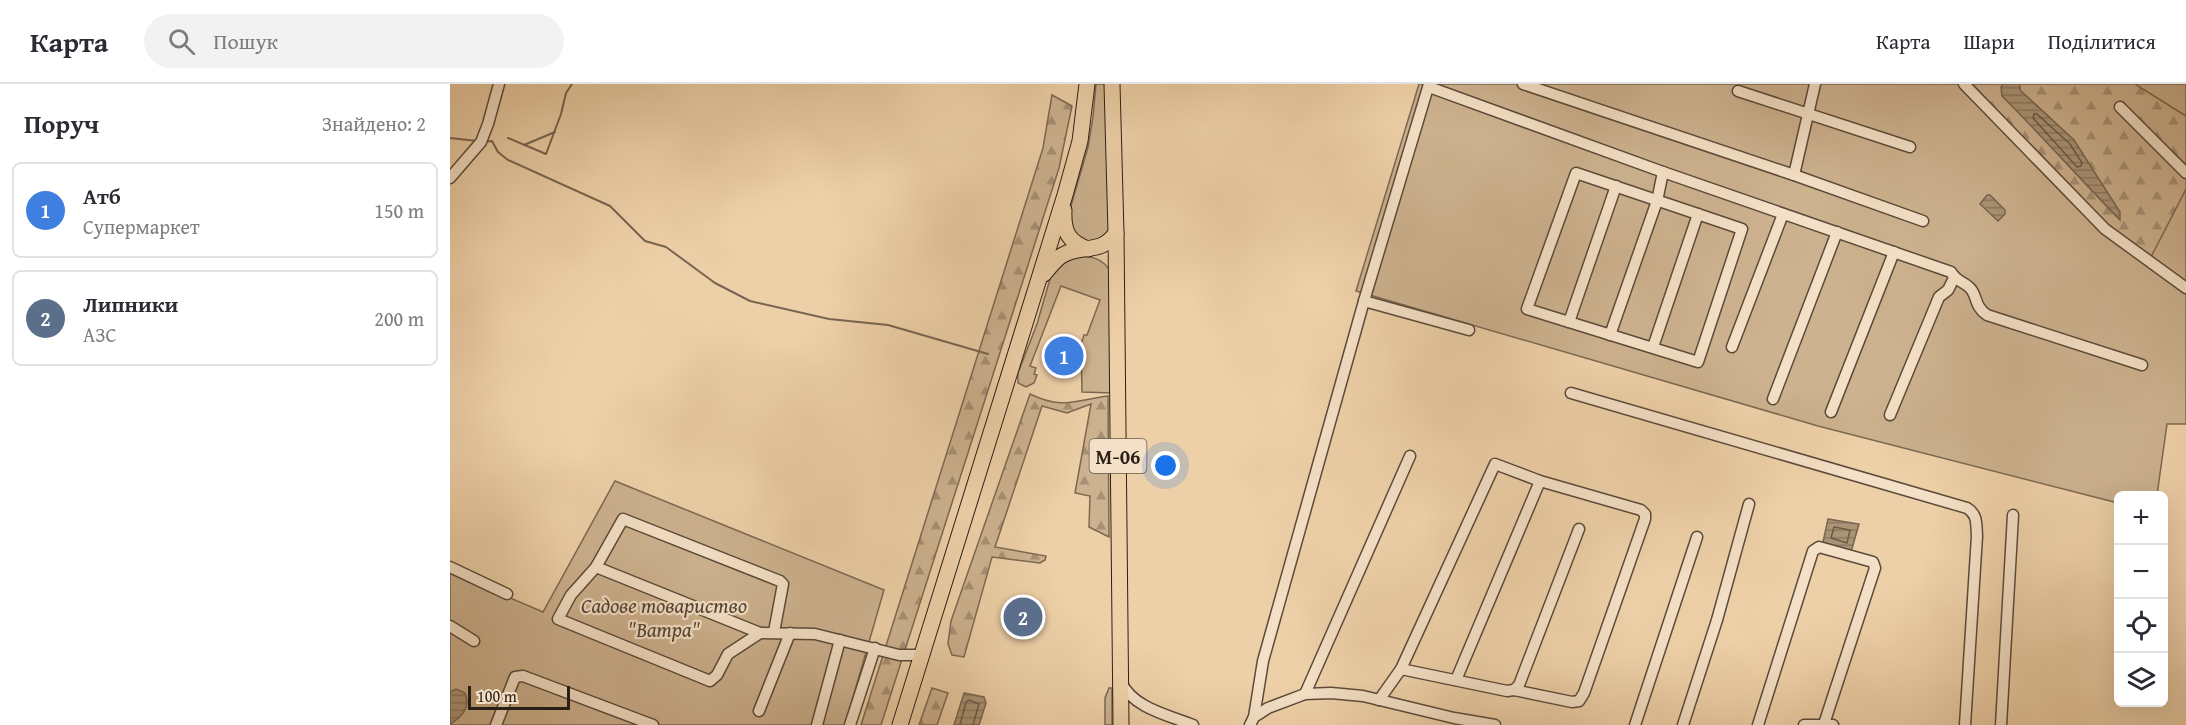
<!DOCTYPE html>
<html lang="uk">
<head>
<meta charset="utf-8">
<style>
	body { margin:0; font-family:"Gentium Book Plus",serif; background:#f2f2f3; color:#2b2b33 }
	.controls { position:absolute; right:18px; bottom:18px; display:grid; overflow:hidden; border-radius:9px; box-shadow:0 6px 24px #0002 }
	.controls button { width:54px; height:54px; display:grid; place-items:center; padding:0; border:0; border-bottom:2px solid #e1e1e2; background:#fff; color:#2b2b33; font:30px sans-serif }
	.scale { position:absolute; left:18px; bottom:15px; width:102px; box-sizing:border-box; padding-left:6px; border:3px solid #2a1f16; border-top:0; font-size:16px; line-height:21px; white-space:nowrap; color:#2a1f16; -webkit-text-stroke:4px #f4e0c6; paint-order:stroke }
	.you { position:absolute; left:716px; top:382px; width:21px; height:21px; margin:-15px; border:4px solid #fff; border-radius:50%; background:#1a73e8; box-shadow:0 0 0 9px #1a73e833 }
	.badge { display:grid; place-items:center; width:39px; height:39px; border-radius:50%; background:#0f766e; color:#fff; font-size:20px; font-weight:700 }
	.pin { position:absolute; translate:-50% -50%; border:3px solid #fff; box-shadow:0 2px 6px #0006 }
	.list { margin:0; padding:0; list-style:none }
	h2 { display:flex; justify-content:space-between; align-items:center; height:78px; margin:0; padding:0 24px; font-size:26px }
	h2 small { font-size:20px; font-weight:400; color:#7c7c81 }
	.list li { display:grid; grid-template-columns:39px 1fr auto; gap:18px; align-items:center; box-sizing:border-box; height:96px; margin:0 12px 12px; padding:0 12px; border:2px solid #e1e1e2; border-radius:9px }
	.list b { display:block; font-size:22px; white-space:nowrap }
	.list p { margin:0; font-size:20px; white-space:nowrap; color:#7c7c81 }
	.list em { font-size:20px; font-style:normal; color:#7c7c81 }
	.icon { flex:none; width:33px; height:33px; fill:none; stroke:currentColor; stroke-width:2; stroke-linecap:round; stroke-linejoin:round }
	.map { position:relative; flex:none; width:1736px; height:641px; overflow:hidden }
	header { display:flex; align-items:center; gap:36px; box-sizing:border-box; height:84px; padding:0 30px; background:#fff; border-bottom:2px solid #e1e1e2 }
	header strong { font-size:28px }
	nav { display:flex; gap:33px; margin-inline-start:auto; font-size:21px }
	.search { width:420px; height:54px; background:#f2f2f3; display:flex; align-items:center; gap:15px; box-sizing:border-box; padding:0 21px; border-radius:33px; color:#7c7c81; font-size:22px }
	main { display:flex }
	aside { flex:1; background:#fff }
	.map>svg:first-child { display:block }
	.green { fill:#cdb28f; stroke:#7c6852; stroke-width:1.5 }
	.forest { fill:url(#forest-firs); stroke:#7c6852; stroke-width:1.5 }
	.water { fill:url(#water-rules); stroke:#776550; stroke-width:1.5 }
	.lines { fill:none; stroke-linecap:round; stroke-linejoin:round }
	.shore { stroke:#6a5a46; stroke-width:1.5 }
	.stream { stroke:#776550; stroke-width:2 }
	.minor-casing { stroke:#5b4b3a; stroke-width:13 }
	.highway-casing { stroke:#2a1f16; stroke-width:17 }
	.minor { stroke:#f4e0c6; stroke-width:10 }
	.highway { stroke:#eed0a8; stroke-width:15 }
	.labels { text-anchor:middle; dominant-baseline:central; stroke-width:4.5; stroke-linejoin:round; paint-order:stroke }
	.shield { fill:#f4e0c6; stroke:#67594b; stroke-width:1.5 }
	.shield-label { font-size:20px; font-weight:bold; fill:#2a1f16 }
	.park-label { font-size:21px; font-style:italic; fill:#534434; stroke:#f4e0c6 }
</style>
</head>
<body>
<header>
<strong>Карта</strong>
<div class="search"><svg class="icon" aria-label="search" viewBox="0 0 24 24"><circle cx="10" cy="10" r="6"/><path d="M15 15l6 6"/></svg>Пошук</div>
<nav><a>Карта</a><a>Шари</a><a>Поділитися</a></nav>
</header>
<main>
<aside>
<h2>Поруч<small>Знайдено: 2</small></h2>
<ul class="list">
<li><span class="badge" style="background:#3f7fe0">1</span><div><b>Атб</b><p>Супермаркет</p></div><em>150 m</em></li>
<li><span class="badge" style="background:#5c6f8a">2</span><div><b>Липники</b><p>АЗС</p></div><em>200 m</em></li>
</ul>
</aside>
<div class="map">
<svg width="1736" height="641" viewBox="0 0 1736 641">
	<defs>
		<pattern id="forest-firs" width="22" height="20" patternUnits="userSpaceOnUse" patternTransform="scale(1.5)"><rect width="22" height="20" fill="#cdb28f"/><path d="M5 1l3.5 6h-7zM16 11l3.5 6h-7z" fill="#a79074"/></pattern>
		<pattern id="water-rules" width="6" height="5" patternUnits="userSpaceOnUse" patternTransform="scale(1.5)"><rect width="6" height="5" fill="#ab9476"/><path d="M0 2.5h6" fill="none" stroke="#8b7860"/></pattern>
	</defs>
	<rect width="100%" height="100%" fill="#eed0a8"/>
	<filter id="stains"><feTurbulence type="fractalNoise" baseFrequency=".00333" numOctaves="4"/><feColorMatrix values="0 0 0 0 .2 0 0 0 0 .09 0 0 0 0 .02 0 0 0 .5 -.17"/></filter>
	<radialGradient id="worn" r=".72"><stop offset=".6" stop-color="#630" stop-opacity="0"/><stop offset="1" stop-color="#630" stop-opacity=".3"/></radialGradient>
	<g class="green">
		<polygon points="646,0 656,0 660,143 653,155 633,159 616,139 638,63 643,33"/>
		<polygon points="969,0 1736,0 1736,340 1717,340 1707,411 1668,412 1668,419 1368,342 906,207"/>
		<path d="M624,171C639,172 652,173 660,187L663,309L632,308L631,260L634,251H637L650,216L611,202L580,282L586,284L584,290L587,291L584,299L576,303L568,299V289L587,240L602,188Z"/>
		<polygon points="165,397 434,506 395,641 0,641 0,488 93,528"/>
		<polygon points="659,604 662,604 662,641 655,641 655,614"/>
	</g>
	<g class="forest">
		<polygon points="1522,0 1685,0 1736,32 1736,105 1701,173 1653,138"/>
		<polygon points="602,11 622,22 609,84 431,641 411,641 593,64"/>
		<path d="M580,310C613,326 625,316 658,312L659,453L639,443L640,412L625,409L641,320L617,329L592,322L545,463L596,472L595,476L590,479L542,473L514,573L502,571L498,560L501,537Z"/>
		<polygon points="482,604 498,609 487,641 469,641"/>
	</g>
	<g class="water">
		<path d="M1553,0H1570V6L1624,56L1670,128V136C1630,95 1592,52 1552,12L1551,3Z"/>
		<polygon points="1537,111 1540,111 1555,126 1555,130 1548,137 1530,120"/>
		<polygon points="1378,435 1409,440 1401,468 1373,458"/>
		<path d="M6,605L15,609C21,623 12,633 0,640V608Z"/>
		<polygon points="514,609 534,613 536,619 529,641 504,641"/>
	</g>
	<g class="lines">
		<g class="shore">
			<polygon points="1584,30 1587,30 1620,60 1632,79 1631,82 1627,83 1583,34"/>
			<polygon points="1384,443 1400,446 1397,459 1381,454"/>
			<polyline points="510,641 516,618 519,616 529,620 523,641"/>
		</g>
		<g class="stream">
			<polyline points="0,54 27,57"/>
			<polyline points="58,54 96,70 111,30 116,9 122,0"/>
			<polyline points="34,58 42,57 48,68 58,76 160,122 195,157 216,163 265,199 300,217 379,235 438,241 538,270"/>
			<polyline points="74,61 105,48"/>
		</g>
		<g class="minor-casing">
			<g id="minor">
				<polyline points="1073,0 1344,91 1473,137"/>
				<polyline points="1514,0 1655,145 1736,204"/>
				<path d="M979,3L1213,88L1501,188C1506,197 1512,197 1519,203C1528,211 1523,221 1537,231L1692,281"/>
				<polyline points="1288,7 1460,63"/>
				<polyline points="1670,23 1736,89"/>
				<polygon points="1126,89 1292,145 1248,278 1077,225"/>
				<polyline points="1344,91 1365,0"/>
				<polyline points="0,94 31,58 38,40 49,0"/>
				<polyline points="914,217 1019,246"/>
				<polyline points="1119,238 1166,102"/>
				<polyline points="1160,251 1207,117 1213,88"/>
				<polyline points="1203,263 1248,130"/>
				<polyline points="1282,263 1333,130"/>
				<path d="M1121,309L1517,424C1528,431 1526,440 1527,452L1515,641"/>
				<polyline points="1323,315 1387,148"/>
				<polyline points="1381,328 1444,168"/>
				<polyline points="1440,331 1489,213 1498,206 1504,194"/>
				<polyline points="0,483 57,510"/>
				<polyline points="146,483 310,549"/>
				<polyline points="0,542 24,557"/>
				<polyline points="324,548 333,500 330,497 173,435 146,483 121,511 108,535 260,597 267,591 278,570 310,549 365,550 449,571 472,571"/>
				<polyline points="951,585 1057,607 1064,606 1069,601 1129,445"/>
				<polyline points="1006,596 1090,397"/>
				<path d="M671,598C683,624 718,631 743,641"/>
				<polyline points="855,610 960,372"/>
				<polyline points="929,616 951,585 1045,380 1090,397 1191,426 1195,430 1195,435 1134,609 1129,617 1122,618 1064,606"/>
				<polyline points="309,627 340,549"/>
				<polyline points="804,633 813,577 914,217 979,0"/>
				<polyline points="46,641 65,593 73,592 203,641"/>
				<polyline points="367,641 390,556"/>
				<polyline points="400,641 425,564"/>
				<polyline points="800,641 804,633 818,624 855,610 881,609 913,612 1004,634 1045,641"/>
				<polyline points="1185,641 1247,453"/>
				<polyline points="1233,641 1267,536 1299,420"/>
				<polyline points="1308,641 1363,467 1369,463 1423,478 1425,484 1374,640"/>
				<polyline points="1354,641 1383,641"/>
				<polyline points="1551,641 1563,431"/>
			</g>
		</g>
		<g class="highway-casing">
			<g id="highway">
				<polyline points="662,0 666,149 671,641"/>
				<path d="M614,126C613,147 618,158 638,165"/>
				<path d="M594,190C599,184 604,177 611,172C631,159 650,172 666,149"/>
				<polyline points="450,641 615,111 630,57 637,0"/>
			</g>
		</g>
		<use href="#minor" class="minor"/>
		<use href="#highway" class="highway"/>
	</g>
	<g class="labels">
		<rect class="shield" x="639.5" y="355" width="57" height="34" rx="4.5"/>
		<g class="shield-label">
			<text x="668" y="372">М-06</text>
		</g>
		<g class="park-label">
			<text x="214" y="521">Садове товариство<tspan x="214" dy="24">"Ватра"</tspan></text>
		</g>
	</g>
	<rect width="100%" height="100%" filter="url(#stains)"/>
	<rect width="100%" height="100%" fill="url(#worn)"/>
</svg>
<div class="controls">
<button>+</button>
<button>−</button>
<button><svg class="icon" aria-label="locate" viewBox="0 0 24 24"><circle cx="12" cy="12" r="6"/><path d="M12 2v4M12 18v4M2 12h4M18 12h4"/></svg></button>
<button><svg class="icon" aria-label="layers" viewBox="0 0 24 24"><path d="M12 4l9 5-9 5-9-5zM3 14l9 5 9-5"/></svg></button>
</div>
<div class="scale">100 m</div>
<div class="you"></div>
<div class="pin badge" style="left:614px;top:272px;background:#3f7fe0">1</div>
<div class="pin badge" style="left:573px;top:533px;background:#5c6f8a">2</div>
</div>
</main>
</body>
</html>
